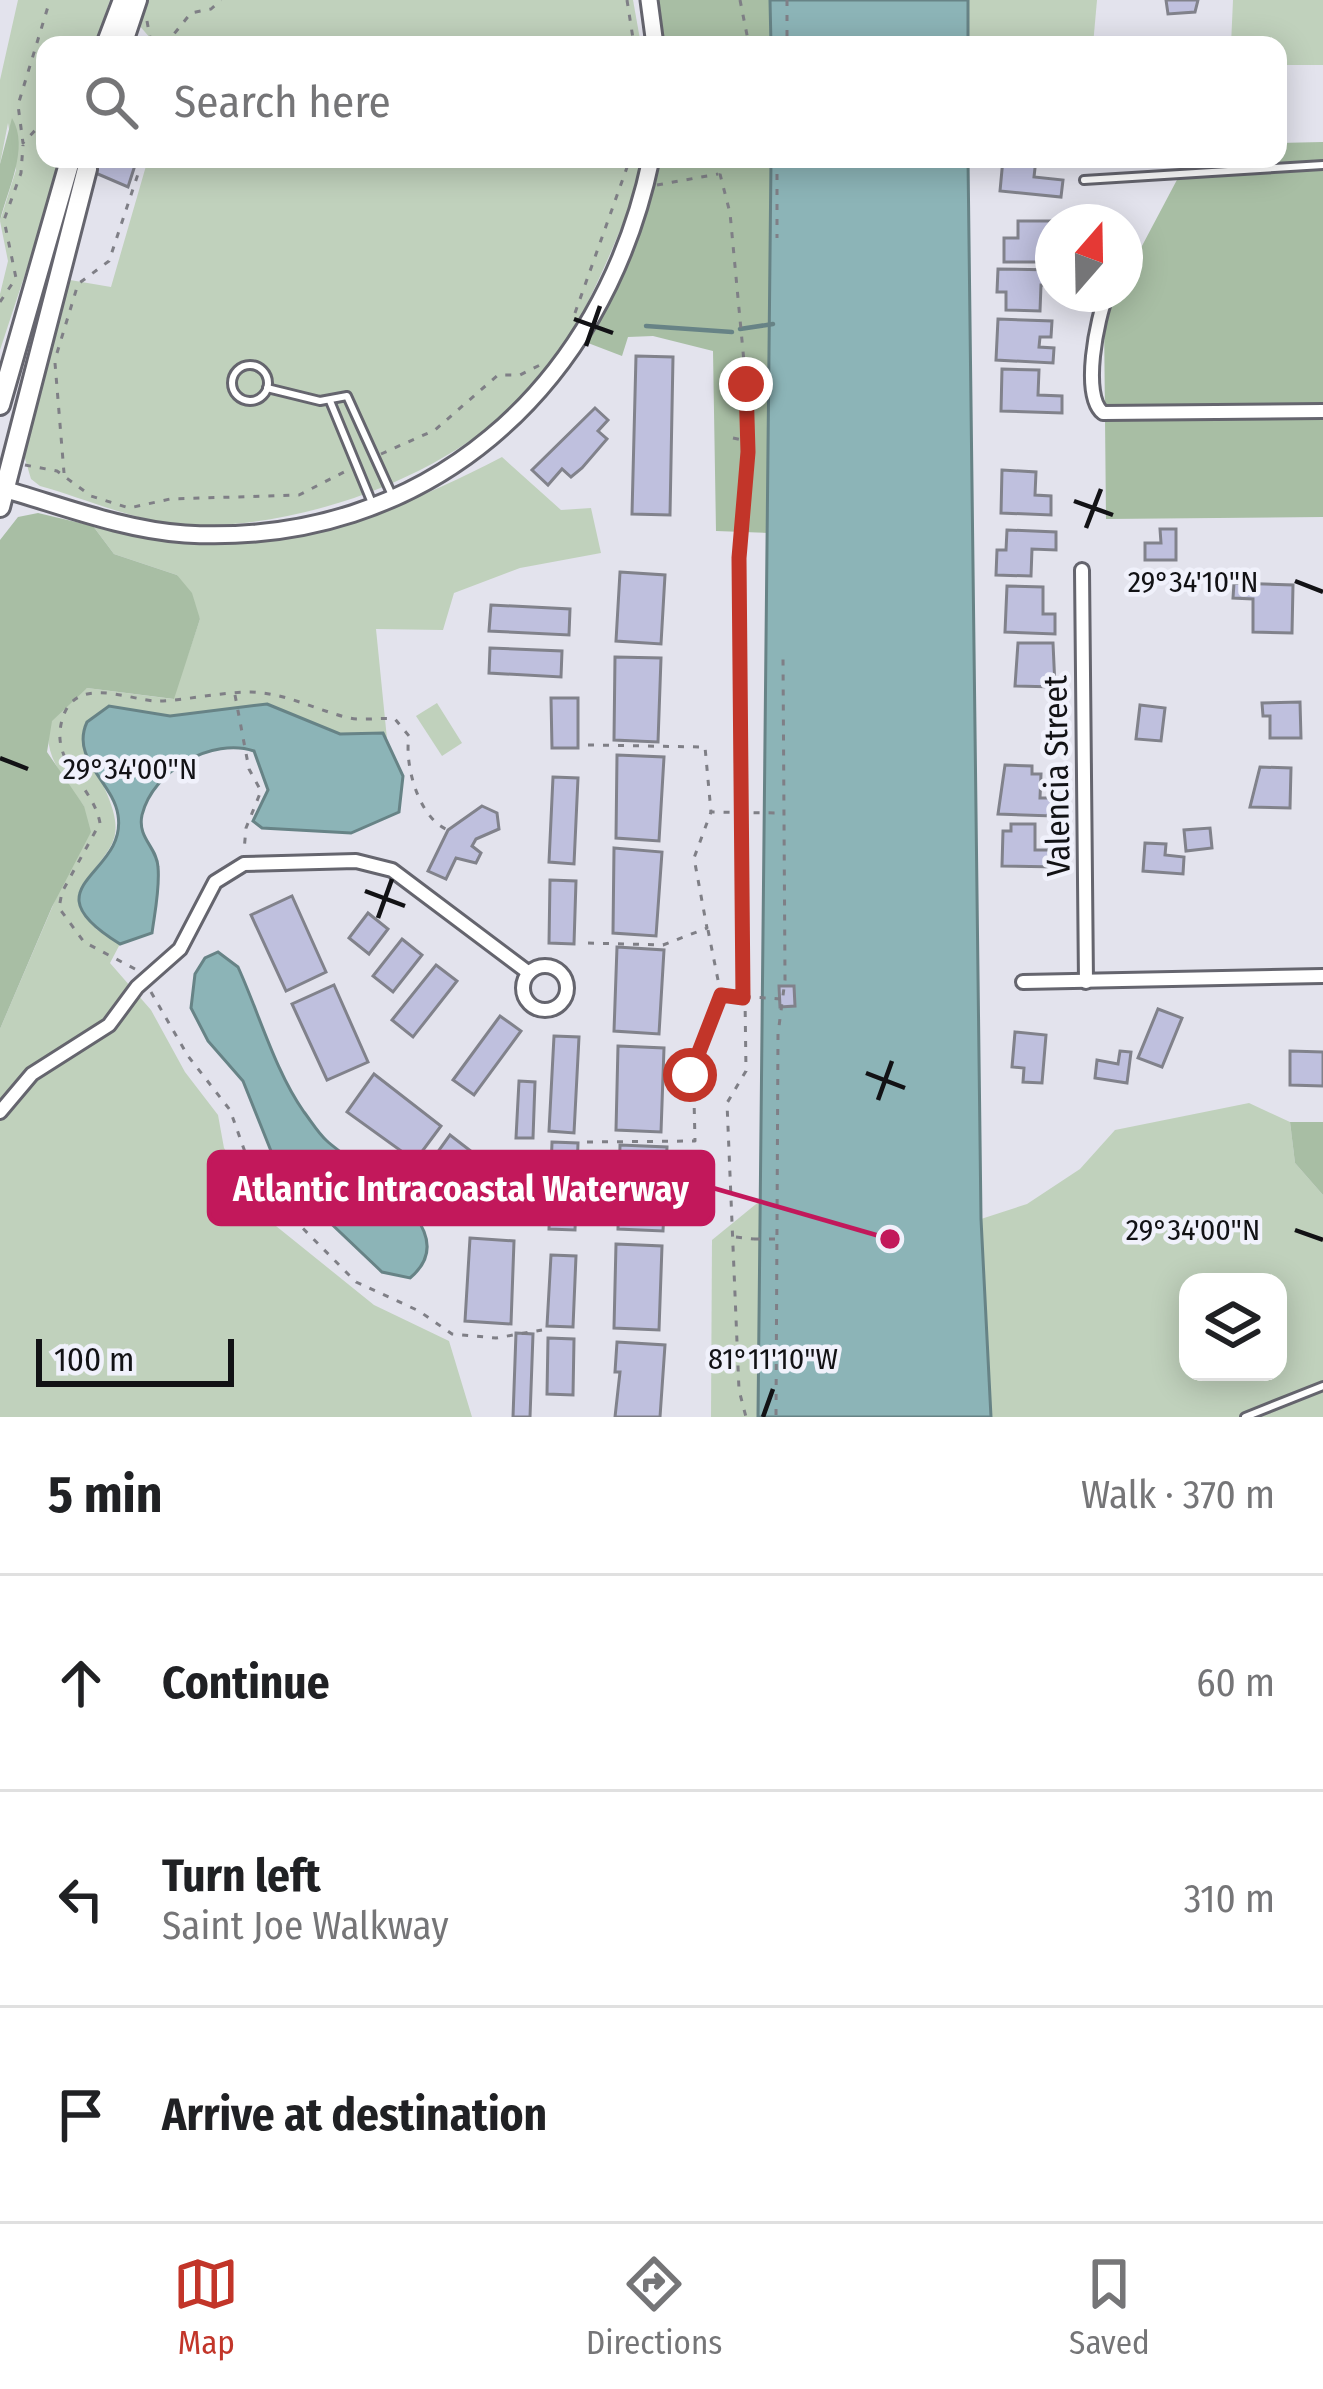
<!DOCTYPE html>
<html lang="en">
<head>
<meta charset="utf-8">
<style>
	body { margin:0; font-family:"Fira Sans Condensed",sans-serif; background:#f6f6f6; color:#202124 }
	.controls { position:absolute; right:36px; bottom:36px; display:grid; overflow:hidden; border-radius:24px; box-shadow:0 6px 30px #0003 }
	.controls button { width:108px; height:108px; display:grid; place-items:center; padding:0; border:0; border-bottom:3px solid #e0e0e0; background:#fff; color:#202124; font:60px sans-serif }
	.compass { position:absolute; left:1035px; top:204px; width:108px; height:108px; border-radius:50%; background:#fff; box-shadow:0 6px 30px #0003; rotate:20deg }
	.scale { position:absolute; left:36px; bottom:30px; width:198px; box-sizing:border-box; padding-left:12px; border:6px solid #121215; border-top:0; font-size:33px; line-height:42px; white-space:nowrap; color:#121215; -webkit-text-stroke:9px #f0f1fb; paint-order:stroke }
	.stop { position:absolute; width:36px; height:36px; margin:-27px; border:9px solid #c23529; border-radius:50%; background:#fff }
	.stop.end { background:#c23529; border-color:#fff; box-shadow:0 3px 12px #0008 }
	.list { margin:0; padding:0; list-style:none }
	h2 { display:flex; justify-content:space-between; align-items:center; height:156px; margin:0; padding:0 48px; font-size:51px }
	h2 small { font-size:39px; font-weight:400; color:#757577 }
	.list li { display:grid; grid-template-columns:78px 1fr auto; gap:36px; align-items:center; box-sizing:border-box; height:216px; padding:0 48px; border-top:3px solid #e0e0e0 }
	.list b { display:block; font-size:45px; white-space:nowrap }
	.list p { margin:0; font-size:39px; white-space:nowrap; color:#757577 }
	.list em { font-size:39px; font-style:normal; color:#757577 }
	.icon { flex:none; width:66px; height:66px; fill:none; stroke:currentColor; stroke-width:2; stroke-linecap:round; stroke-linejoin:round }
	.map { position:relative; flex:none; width:1323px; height:1417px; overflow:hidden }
	.search { position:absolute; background:#fff; box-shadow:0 6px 30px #0003; left:36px; right:36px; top:36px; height:132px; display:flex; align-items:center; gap:30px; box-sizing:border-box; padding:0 42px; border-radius:24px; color:#757577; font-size:45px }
	.sheet { height:804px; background:#fff }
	nav { display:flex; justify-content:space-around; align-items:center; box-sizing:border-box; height:168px; border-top:3px solid #e0e0e0; background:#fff; font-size:33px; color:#757577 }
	nav a { display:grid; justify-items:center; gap:6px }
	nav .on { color:#c23529 }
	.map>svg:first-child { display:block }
	.green { fill:#c0d1bc; fill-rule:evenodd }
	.forest { fill:#a8bea4 }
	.water { fill:#8cb4b7; stroke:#678386; stroke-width:3 }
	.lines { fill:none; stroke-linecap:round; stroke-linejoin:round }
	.stream { stroke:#678386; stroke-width:4.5 }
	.building { fill:#bfc0de; stroke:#81828b; stroke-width:3 }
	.service-casing { stroke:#65656e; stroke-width:12 }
	.minor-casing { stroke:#65656e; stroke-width:18 }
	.tertiary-casing { stroke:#65656e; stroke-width:21 }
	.primary-casing { stroke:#65656e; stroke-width:24 }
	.path { stroke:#7f7f86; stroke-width:3; stroke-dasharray:6 9; stroke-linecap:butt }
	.service { stroke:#fff; stroke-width:6 }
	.minor { stroke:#fff; stroke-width:12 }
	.tertiary { stroke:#fff; stroke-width:15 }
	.primary { stroke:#fff; stroke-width:18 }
	.path-bridge { stroke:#7f7f86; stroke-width:3; stroke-dasharray:6 9; stroke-linecap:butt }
	.route { stroke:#c23529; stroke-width:15 }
	.ticks { fill:none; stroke:#121215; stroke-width:4.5 }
	.labels { text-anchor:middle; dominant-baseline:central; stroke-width:9; stroke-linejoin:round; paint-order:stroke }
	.street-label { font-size:33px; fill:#121215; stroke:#f0f1fb }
	.ticks-label { font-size:30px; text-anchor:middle; fill:#121215; stroke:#f0f1fb; stroke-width:9; stroke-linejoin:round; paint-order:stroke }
	.leader { fill:none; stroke:#c2185b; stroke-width:4.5 }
	.callout-dot { fill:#c2185b; stroke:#f0f1fb; stroke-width:4.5 }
	.callout { fill:#c2185b; stroke:#c2185b; stroke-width:4.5 }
	.callout-label { font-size:36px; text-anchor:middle; font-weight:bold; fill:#fff }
</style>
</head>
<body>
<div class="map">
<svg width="1323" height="1417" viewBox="0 0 1323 1417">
	<rect width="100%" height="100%" fill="#e3e3ed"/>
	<g class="green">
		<polygon points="18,0 110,0 95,45 45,45 45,159 60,159 61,165 0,350 0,294 8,261 0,221 16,170 8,123 0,164 0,80"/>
		<polygon points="148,0 633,0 641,45 156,45 139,25"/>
		<polygon points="968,0 1097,0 1093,45 968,45"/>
		<polygon points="1233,0 1323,0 1323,65 1278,65 1278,45 1231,45"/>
		<path d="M148,159H642C638,190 622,226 610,254C592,295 575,332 549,367C475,467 312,529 191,525C141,524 87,499 40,486L31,479L24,455L70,280L111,287Z"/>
		<path d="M502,457L561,510L591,508L601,553L520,568L454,593L443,630L376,629L387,739L382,733L340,734L266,704L170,716L104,787C131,847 106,844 78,895L96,929L120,944L110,963L151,1010L185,1072L218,1115L224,1148L276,1226L374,1305L449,1341L472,1417H0V1029L63,882L84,806C50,763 23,723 87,688L173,699L200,619L177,575L114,554L93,526C254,561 357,532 502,457Z"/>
		<polygon points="437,703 462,743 442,756 416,716"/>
		<path d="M1249,1103L1290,1122L1295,1163L1323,1195V1417H991L981,1219L1027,1204L1080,1169L1115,1130ZM1188,1282H1278V1372H1188Z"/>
		<polygon points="761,1200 758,1417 711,1417 712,1240"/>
	</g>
	<g class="forest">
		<polygon points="656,0 770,0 771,45 662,45"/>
		<path d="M12,118C30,148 7,190 0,221V164Z"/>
		<polygon points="1323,142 1323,517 1106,519 1104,317 1116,294 1125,294 1125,278 1188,159 1278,159 1278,143"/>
		<polygon points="658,159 771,159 770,533 716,531 713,351 653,336 628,337 622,356 588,343 621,271"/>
		<polygon points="38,513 93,526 114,554 177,575 192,593 200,619 174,699 87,688 52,721 47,752 84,806 91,832 52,907 0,1029 0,540 18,517"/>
		<polygon points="1290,1122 1323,1122 1323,1195 1295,1163"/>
	</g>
	<g class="water">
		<polygon points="770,0 968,0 968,45 771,45"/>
		<polygon points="771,159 968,159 981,1219 991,1417 758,1417"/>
		<path d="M267,704L340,734L383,733L403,776L399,812L351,833L262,828L253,821L268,790L254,751C213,737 153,770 142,815C137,838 157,847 158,867C160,888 155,911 152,933L120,944C24,885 128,876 118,815C113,782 70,759 87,722L109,706L170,716Z"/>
		<path d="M218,952L238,967C259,1013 275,1071 304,1112C311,1121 318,1133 327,1141C356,1168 470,1228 410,1278L382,1272L281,1176L243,1081L208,1041L191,1008L195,974L205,958Z"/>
	</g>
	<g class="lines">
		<g class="stream">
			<polyline points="646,326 732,332"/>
			<polyline points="740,329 773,324"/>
		</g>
	</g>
	<g class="building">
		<polygon points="1166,0 1198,0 1195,12 1168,14"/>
		<polygon points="63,159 137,159 128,187"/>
		<polygon points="1003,159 1036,159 1034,177 1063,180 1061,197 1000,191"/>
		<polygon points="1018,221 1054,221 1053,262 1004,262 1004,238 1018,238"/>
		<polygon points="998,269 1053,270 1053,285 1041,285 1040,311 1006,310 1006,292 997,292"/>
		<polygon points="998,319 1052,321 1051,337 1040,337 1039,347 1054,348 1053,363 996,360"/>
		<polygon points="636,356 673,357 670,515 632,514"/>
		<polygon points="1002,369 1039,370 1038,395 1062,396 1062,413 1001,411"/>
		<polygon points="595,408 608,420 598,431 607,439 582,468 571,477 562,469 548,485 532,470"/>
		<polygon points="1002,470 1036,472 1035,495 1051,496 1051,515 1001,513"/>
		<polygon points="1160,529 1176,529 1176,560 1145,560 1145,543 1161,543"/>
		<polygon points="1007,530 1056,532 1056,550 1032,549 1031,576 996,575 997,550 1006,550"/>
		<polygon points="620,572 665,575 661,644 616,641"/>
		<polygon points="1234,583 1293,585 1292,633 1253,632 1253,599 1233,598"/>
		<polygon points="1007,586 1043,587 1043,614 1055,614 1055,634 1005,632"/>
		<polygon points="491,605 570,609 569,635 489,631"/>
		<polygon points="1018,643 1053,643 1055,687 1015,686"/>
		<polygon points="490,648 562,651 561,677 489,673"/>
		<polygon points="615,657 661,658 658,742 614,740"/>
		<polygon points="551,698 578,698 578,748 552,748"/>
		<polygon points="1300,702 1301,738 1270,738 1270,716 1263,716 1262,703"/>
		<polygon points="1140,705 1165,708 1161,741 1136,739"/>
		<polygon points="617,755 664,757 659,841 616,838"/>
		<polygon points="1005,765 1032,766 1032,774 1041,774 1040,798 1054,798 1053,816 998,814"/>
		<polygon points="1260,767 1291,768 1290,808 1250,807"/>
		<polygon points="553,777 578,778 574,864 549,862"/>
		<polygon points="482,806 497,813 499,829 476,839 472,846 481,853 476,863 456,858 446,879 428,871 448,830"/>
		<polygon points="1011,824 1035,824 1035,850 1058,850 1058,867 1002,866 1003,831 1011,831"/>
		<polygon points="1210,828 1212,848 1186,851 1184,830"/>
		<polygon points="1145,843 1166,844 1165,855 1184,857 1183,874 1143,871"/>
		<polygon points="614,848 662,852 656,936 613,933"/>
		<polygon points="550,880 576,881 574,944 549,943"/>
		<polygon points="292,896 326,972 286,991 251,915"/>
		<polygon points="368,913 388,929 369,954 349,938"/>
		<polygon points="402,939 422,955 393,992 373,976"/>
		<polygon points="617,947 664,950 659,1034 614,1031"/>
		<polygon points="436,965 457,981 413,1037 392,1020"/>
		<polygon points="334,985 368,1062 327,1080 292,1004"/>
		<polygon points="779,986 794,986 795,1006 780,1007"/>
		<polygon points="1158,1009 1182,1018 1162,1067 1138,1058"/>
		<polygon points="500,1016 521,1031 474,1095 453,1080"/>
		<polygon points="1015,1032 1046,1035 1042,1083 1023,1082 1024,1068 1012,1067"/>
		<polygon points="554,1036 579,1037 574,1133 549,1131"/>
		<polygon points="618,1046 664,1048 661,1132 616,1130"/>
		<polygon points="1120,1051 1131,1052 1127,1083 1095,1078 1097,1060 1118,1064"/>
		<polygon points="1290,1051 1323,1052 1323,1086 1290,1085"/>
		<polygon points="374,1074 441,1126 415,1161 347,1112"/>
		<polygon points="519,1081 535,1082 533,1138 516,1138"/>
		<polygon points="450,1135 516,1186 490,1222 422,1174"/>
		<polygon points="552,1142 578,1143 575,1230 549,1229"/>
		<polygon points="620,1145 667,1147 663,1231 618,1229"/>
		<polygon points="470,1238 514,1241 511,1324 465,1321"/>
		<polygon points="616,1244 662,1246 659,1330 614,1328"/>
		<polygon points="551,1255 576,1256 573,1327 547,1326"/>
		<polygon points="516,1333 533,1334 530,1417 513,1417"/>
		<polygon points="548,1338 574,1339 573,1395 547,1394"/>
		<polygon points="617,1342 665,1345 660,1417 615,1417 620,1372 615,1372"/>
	</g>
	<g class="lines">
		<g class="service-casing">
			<g id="service">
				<polyline points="1084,180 1323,165"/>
				<circle cx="250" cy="383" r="18"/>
				<polyline points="267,388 320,401 347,396 391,493"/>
				<polyline points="330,401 372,503"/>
				<polyline points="1245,1417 1323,1386"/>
			</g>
		</g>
		<g class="minor-casing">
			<g id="minor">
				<path d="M1107,294C1097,318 1081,396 1103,413L1323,411"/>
				<polyline points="1082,570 1086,982"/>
				<circle cx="545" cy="988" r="22"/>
				<polyline points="1023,982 1323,976"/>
				<polyline points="0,1112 32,1074 109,1025 137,987 180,949 215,882 244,864 356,861 392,870 529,973"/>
			</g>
		</g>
		<g class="tertiary-casing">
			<g id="tertiary">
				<polyline points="649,0 655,45"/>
				<path d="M0,488C60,505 123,530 185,534C426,548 603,388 651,159"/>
			</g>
		</g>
		<g class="primary-casing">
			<g id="primary">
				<polyline points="106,45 123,0"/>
				<polyline points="122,45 137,0"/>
				<polyline points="0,405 69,164"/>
				<polyline points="0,507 87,169"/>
			</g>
		</g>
		<g class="path">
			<polyline points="627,0 634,45"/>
			<polyline points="740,0 749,45"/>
			<polyline points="787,0 787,45"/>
			<polyline points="147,21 151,43"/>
			<polyline points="149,45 153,45"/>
			<polyline points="165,45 191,13 211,9 221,0"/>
			<polyline points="45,120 23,143 18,105 50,0"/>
			<polyline points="724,159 720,174 730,213 749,415 739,558 746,1071 727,1103 739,1390 746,1417"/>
			<polyline points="777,159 777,238"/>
			<polyline points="725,163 775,164"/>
			<polyline points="657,185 718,174"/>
			<polyline points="0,302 16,278 4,220 21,173 23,145"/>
			<polyline points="575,313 630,159"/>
			<polyline points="57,353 78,284 109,261 143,159"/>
			<polyline points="55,363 64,473"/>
			<polyline points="733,438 747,441"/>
			<polyline points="381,454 435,430 498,375 520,375 540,365"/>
			<polyline points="25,465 57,471 91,496 129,508 170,499 299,495 346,471"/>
			<polyline points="235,695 249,769 261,791 246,828 244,851"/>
			<polyline points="588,745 705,747 711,812"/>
			<polyline points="708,930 721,995 781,999"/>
			<polyline points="588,943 663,945 707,928 694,858 711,812 777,813"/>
			<path d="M135,969L84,942L59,908L62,892L100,823C94,789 57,767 60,731C67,668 130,702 159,701C189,700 220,692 251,692C286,693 316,710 349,718C364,721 380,717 395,719L409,736C404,765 419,819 448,830"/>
			<polyline points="151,992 188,1056 230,1110 255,1180 356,1282 419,1311 452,1334 496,1338 542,1330"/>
			<polyline points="587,1142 695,1141 693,1056 719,1011 721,995"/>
			<polyline points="736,1237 754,1239"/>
			<polyline points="776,1415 778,1034 785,980 783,656"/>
		</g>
		<use href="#service" class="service"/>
		<use href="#minor" class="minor"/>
		<use href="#tertiary" class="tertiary"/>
		<use href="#primary" class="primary"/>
		<polyline class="path-bridge" points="754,1239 780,1239"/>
	</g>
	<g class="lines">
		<polyline class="route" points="690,1075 721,995 743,998 739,558 748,452 746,384"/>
	</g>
	<path class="ticks" d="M574,319L613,333M586,346L600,306M1074,501L1113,515M1086,528L1101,489M1295,581L1323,592M0,758L28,769M365,891L405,906M378,918L392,879M866,1073L905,1088M878,1100L892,1061M1295,1230L1323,1240M763,1417L773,1389"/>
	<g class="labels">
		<g class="street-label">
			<text transform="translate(1057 776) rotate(-91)">Valencia Street</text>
		</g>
	</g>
	<g class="ticks-label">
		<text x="1193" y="592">29°34'10"N</text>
		<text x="130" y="779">29°34'00"N</text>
		<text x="1193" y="1240">29°34'00"N</text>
		<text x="773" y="1369">81°11'10"W</text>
	</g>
	<path class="leader" d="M890 1239L713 1188"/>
	<circle class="callout-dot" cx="890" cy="1239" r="12"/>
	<rect class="callout" x="209" y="1152" width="504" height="72" rx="12"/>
	<g class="callout-label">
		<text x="461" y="1201">Atlantic Intracoastal Waterway</text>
	</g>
</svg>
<div class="controls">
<button><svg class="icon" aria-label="layers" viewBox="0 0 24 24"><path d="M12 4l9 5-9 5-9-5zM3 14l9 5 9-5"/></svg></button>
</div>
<svg class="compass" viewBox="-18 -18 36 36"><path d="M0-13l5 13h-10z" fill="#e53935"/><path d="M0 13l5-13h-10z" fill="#757577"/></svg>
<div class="scale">100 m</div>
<div class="stop" style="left:690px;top:1075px"></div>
<div class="stop end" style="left:746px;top:384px"></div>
<div class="search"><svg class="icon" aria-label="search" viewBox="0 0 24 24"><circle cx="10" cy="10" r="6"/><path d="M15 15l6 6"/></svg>Search here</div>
</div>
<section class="sheet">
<h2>5 min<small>Walk · 370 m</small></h2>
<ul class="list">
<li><svg class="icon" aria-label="ahead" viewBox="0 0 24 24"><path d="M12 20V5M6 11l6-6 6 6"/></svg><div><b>Continue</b></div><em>60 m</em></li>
<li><svg class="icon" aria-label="left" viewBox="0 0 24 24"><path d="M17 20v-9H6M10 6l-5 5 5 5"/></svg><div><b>Turn left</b><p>Saint Joe Walkway</p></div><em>310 m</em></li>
<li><svg class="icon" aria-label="arrive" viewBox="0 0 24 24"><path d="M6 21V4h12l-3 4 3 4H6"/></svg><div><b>Arrive at destination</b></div></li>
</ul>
</section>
<nav>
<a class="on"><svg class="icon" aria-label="map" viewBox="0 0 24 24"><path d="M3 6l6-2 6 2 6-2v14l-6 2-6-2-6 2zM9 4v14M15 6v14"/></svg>Map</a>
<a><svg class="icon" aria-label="directions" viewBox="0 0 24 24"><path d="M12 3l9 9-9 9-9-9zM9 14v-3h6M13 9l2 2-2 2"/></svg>Directions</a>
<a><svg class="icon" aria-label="saved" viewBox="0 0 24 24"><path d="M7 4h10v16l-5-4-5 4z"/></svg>Saved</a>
</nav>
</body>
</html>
